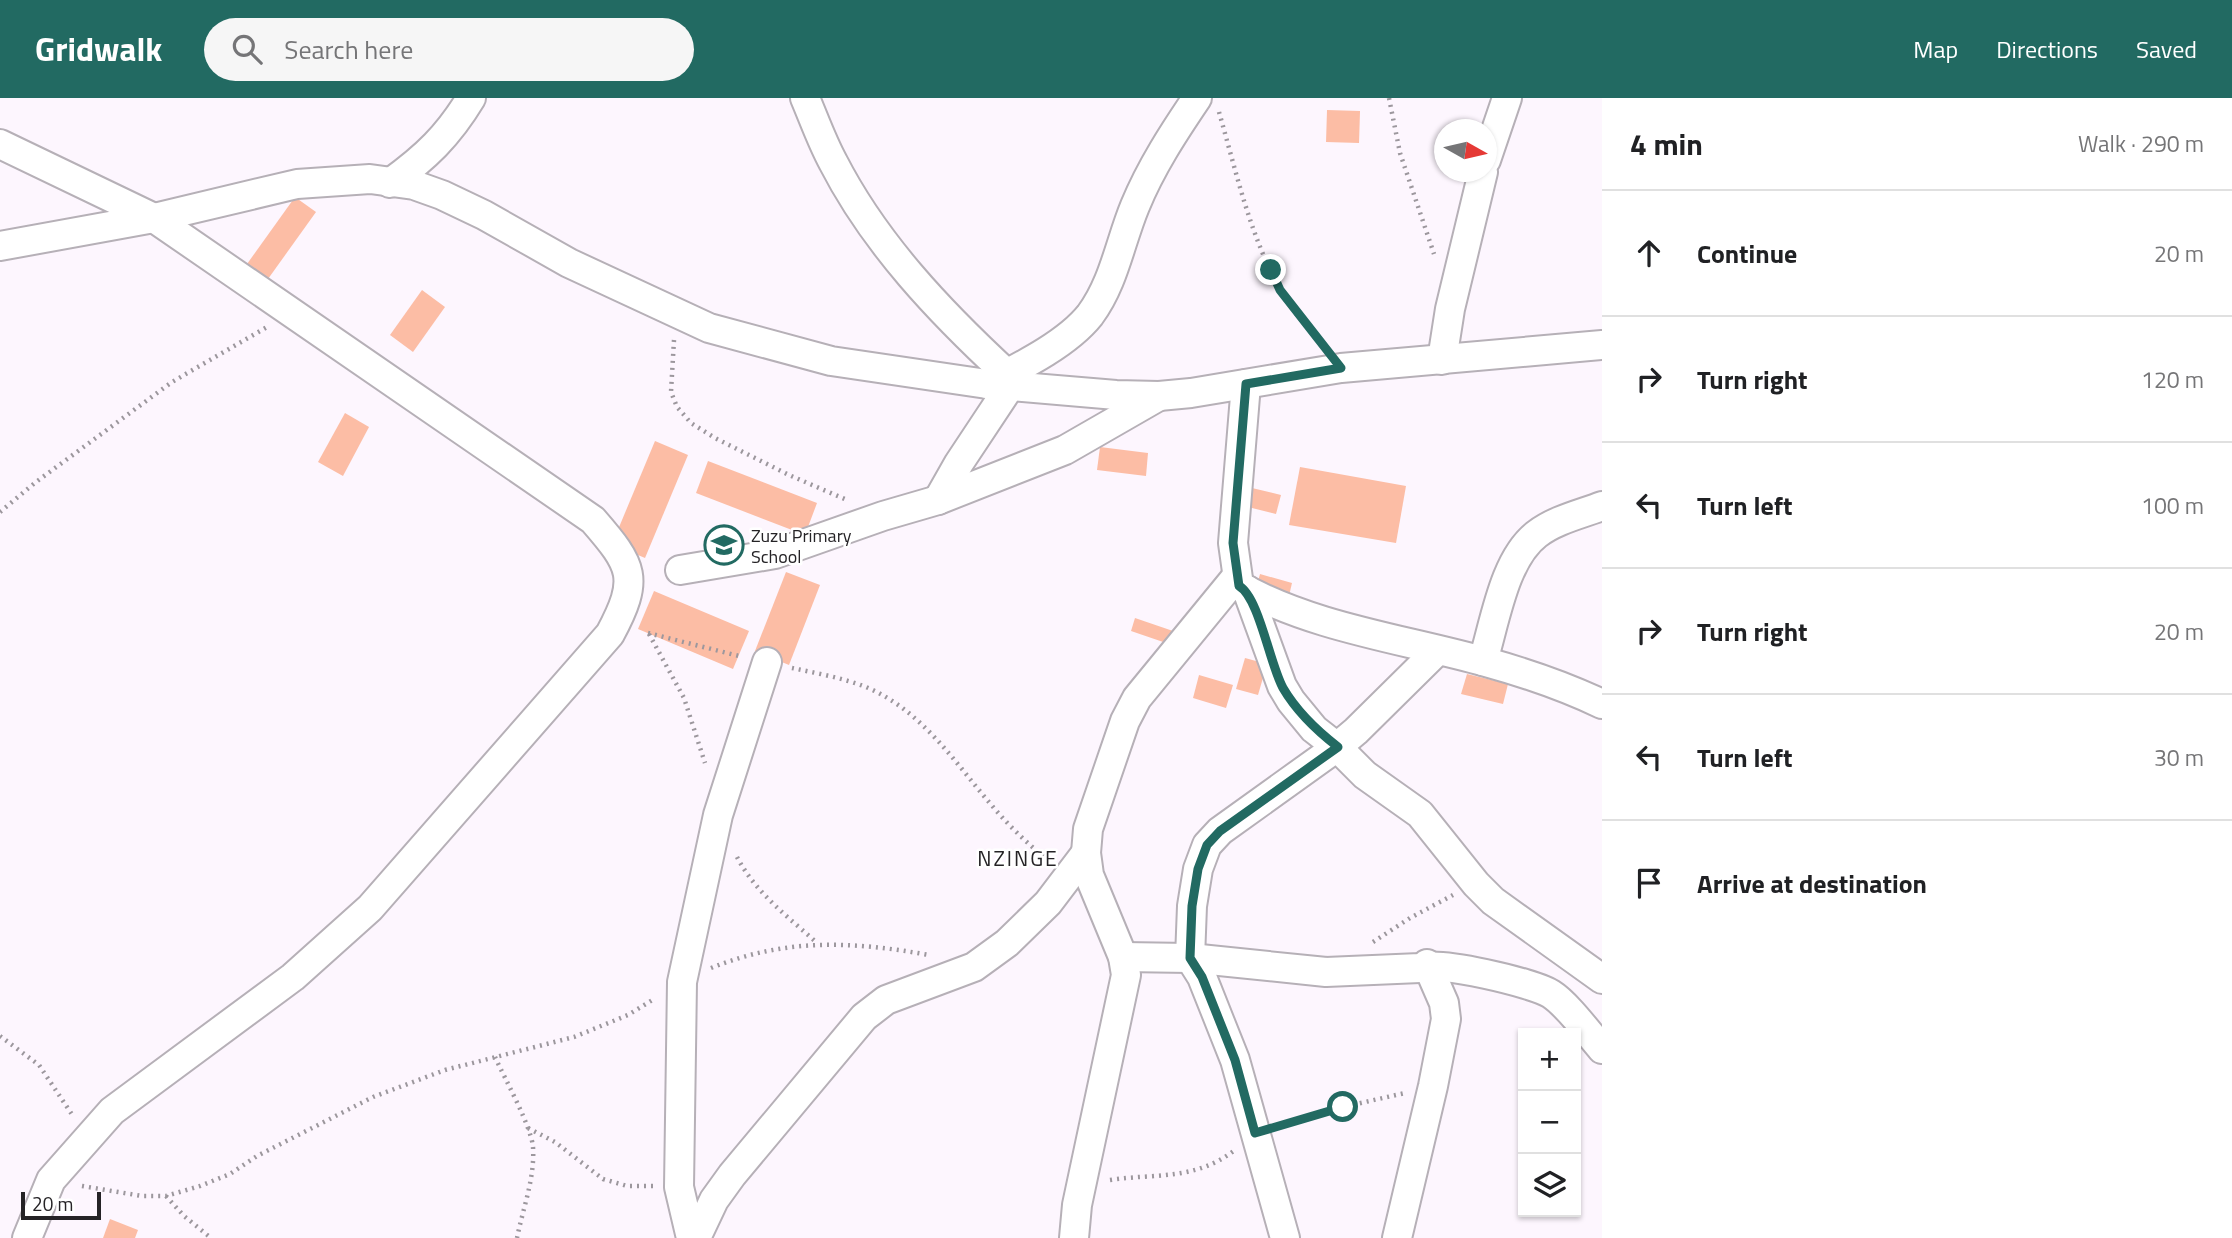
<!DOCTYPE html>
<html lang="en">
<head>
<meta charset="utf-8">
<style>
	body { margin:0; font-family:"Titillium Web",sans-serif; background:#f6f6f6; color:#202124 }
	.controls { position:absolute; right:21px; bottom:21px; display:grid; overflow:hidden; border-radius:0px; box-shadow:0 2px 5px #0004 }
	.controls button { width:63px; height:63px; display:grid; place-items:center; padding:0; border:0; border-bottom:2px solid #e0e0e0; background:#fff; color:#202124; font:35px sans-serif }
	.compass { position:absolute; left:1434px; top:21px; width:63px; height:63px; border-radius:50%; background:#fff; box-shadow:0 2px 5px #0004; rotate:98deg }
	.scale { position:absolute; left:21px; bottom:18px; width:80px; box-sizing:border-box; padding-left:7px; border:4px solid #252326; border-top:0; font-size:19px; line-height:24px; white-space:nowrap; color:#252326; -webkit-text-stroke:5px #fff; paint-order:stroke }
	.stop { position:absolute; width:21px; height:21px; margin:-16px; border:5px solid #226a62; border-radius:50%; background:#fff }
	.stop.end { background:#226a62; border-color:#fff; box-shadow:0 2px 7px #0008 }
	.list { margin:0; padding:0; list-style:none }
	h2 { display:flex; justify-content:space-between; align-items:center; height:91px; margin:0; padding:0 28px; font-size:30px }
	h2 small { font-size:23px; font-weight:400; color:#757577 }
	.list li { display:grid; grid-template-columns:46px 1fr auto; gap:21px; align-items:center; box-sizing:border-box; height:126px; padding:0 28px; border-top:2px solid #e0e0e0 }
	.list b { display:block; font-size:26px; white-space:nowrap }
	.list em { font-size:23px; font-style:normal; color:#757577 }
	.icon { flex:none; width:38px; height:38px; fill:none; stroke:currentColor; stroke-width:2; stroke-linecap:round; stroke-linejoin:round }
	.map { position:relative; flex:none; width:1602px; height:1140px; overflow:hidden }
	header { display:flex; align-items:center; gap:42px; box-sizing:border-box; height:98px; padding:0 35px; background:#226a62; color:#fff }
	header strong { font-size:33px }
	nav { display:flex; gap:38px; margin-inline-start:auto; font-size:24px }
	.search { width:490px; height:63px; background:#f6f6f6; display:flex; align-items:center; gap:18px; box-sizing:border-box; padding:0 24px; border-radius:38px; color:#757577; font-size:26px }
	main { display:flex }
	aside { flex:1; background:#fff }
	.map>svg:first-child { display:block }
	.building { fill:#fcbda5 }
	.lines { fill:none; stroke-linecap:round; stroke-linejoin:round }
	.minor-casing { stroke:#b6b0b7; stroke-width:32 }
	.path { stroke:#9c979d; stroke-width:4.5; stroke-dasharray:2 5; stroke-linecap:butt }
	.minor { stroke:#fff; stroke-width:28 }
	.route { stroke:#226a62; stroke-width:9 }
	.labels { text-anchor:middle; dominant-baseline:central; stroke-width:5; stroke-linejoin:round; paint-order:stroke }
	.poi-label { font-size:18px; fill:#252326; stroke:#fff; text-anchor:start }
	.quarter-label { font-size:21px; letter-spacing:2px; fill:#252326; stroke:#fff }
</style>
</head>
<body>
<header>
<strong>Gridwalk</strong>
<div class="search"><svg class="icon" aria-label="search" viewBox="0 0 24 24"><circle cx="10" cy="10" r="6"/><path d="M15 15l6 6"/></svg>Search here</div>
<nav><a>Map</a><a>Directions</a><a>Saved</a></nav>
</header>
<main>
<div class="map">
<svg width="1602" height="1140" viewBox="0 0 1602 1140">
	<rect width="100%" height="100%" fill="#fdf6fe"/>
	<g class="building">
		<polygon points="1327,12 1360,13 1359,45 1326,44"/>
		<polygon points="295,99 316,114 268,181 247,166"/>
		<polygon points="422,192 445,209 413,254 390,237"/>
		<polygon points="345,315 369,329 343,378 318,364"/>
		<polygon points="655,343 688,357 645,460 612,446"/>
		<polygon points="1100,349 1148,355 1146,378 1097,372"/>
		<polygon points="708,363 817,405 805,437 696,395"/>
		<polygon points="1300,369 1406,388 1396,445 1289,427"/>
		<polygon points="1252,390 1281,397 1276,416 1248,409"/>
		<polygon points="786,474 820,487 789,567 755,553"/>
		<polygon points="1260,476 1292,485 1288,502 1255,494"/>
		<polygon points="654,493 749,533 733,571 638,531"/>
		<polygon points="1135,520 1173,533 1169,546 1131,533"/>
		<polygon points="1245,560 1267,566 1258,597 1236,591"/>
		<polygon points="1467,576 1508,586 1503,606 1461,596"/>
		<polygon points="1199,577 1233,587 1226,610 1193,600"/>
		<polygon points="110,1121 138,1132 135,1140 103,1140"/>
	</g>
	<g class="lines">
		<g class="minor-casing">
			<g id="minor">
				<path d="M805,0C814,21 822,44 833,64C875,146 940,214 1007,276"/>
				<path d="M0,46L154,120L593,422C633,468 640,480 610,536L370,810L293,879L112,1013L51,1082L27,1140"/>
				<polyline points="1486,62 1507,0"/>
				<path d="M390,85C426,59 448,38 471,0"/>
				<polyline points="0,148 154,120 297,86 370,81 414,87 442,97 484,117 569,165 709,230 831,263 987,286 1116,297 1159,298 1191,295 1341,270 1602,247"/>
				<polyline points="1442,262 1450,211 1483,74"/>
				<path d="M987,286C1020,269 1067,246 1090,217C1114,185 1120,144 1135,108C1151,69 1174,34 1197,0"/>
				<path d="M1246,286L1233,445L1239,488C1314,530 1404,541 1486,564C1526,575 1564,588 1602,606"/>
				<polyline points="938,402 959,365 1010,288"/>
				<polyline points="680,472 775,456 883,418 938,402 1065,352 1159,298"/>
				<polyline points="1247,492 1282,588 1291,603 1314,631 1337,649 1365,677 1420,716 1476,786 1493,803 1602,881"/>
				<path d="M1483,563C1495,524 1504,461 1537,436C1555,422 1581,416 1602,408"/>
				<path d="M1123,859L1190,860L1326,874L1420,870C1436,862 1534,885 1551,896C1567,906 1589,936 1602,951"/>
				<polyline points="691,1140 679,1089 682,884 718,717 767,564"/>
				<polyline points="696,1140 714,1102 732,1077 864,919 886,902 974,869 1007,845 1048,805 1086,755"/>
				<polyline points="1074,1140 1077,1107 1126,877 1123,859 1089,777 1086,755 1088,731 1125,623 1137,600 1237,478"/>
				<polyline points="1285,1140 1235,962 1202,879 1190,860 1192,808 1198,771 1207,747 1220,733 1337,649 1356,633 1437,553"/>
				<polyline points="1397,1140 1433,988 1446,921 1444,905 1427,866"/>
			</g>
		</g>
		<g class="path">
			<polyline points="1389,0 1400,55 1434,156"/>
			<path d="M1219,14C1236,73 1250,138 1280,191C1291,211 1307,230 1322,247"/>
			<polyline points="674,242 671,294 677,309 691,325 715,340 789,377 847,402"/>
			<polyline points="0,414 36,384 172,284 267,229"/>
			<polyline points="648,535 743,559"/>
			<polyline points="649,536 684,600 705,665"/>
			<path d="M792,570C816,575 843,580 866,589C923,613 955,665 994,710C1011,730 1029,747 1049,763"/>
			<path d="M737,759C755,794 788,819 816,844"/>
			<polyline points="1373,844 1410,820 1453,797"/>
			<path d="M711,870C786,840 851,843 929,857"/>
			<polyline points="0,938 39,967 73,1018"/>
			<path d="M495,959C505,981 531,1028 533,1049C535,1080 523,1110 517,1140"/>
			<polyline points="1279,1028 1343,1009 1405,995"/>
			<polyline points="528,1030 555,1044 603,1081 627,1088 654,1088"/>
			<path d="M1110,1082C1157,1075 1194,1083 1235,1052"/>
			<polyline points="82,1088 142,1098 166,1098 200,1088 230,1076 257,1058 373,999 445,972 574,939 628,917 654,901"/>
			<polyline points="166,1098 184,1118 211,1140"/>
		</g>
		<use href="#minor" class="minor"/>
	</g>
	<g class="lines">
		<path class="route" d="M1271,172L1280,192L1341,270L1246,286L1233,445L1239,488C1259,499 1270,567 1283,590C1297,614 1316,632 1338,649L1220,733L1207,747L1198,771L1192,808L1190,860L1202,879L1235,962L1255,1035L1343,1009"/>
	</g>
	<defs>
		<g id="school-ring" transform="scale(2.0125)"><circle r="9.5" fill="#fff" stroke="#226a62" stroke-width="1.5"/><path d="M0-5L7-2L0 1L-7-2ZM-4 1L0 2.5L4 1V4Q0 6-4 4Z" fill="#226a62"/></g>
	</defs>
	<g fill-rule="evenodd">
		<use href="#school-ring" x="724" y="447"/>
	</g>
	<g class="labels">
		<g class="poi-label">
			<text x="751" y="437">Zuzu Primary<tspan x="751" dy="21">School</tspan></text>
		</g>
		<g class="quarter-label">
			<text x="1018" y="760">NZINGE</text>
		</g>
	</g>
</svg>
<div class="controls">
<button>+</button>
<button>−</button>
<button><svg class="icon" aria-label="layers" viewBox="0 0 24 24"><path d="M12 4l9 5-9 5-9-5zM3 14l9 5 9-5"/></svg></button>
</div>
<svg class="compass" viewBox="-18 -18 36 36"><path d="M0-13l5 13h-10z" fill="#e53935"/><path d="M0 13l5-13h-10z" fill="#757577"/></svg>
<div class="scale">20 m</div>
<div class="stop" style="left:1343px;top:1009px"></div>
<div class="stop end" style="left:1271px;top:172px"></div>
</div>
<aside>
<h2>4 min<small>Walk · 290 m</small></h2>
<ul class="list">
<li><svg class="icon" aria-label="ahead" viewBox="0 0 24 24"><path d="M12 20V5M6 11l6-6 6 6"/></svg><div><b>Continue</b></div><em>20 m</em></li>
<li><svg class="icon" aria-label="right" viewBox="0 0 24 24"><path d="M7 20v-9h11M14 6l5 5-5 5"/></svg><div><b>Turn right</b></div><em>120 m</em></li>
<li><svg class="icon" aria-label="left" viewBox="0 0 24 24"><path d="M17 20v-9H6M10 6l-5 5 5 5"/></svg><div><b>Turn left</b></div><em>100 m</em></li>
<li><svg class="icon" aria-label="right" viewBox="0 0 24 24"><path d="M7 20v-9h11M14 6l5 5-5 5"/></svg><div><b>Turn right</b></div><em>20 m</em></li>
<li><svg class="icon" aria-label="left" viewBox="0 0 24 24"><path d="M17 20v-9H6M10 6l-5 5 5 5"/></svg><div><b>Turn left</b></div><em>30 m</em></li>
<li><svg class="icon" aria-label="arrive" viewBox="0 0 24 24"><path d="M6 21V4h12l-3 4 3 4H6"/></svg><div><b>Arrive at destination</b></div></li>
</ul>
</aside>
</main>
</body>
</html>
